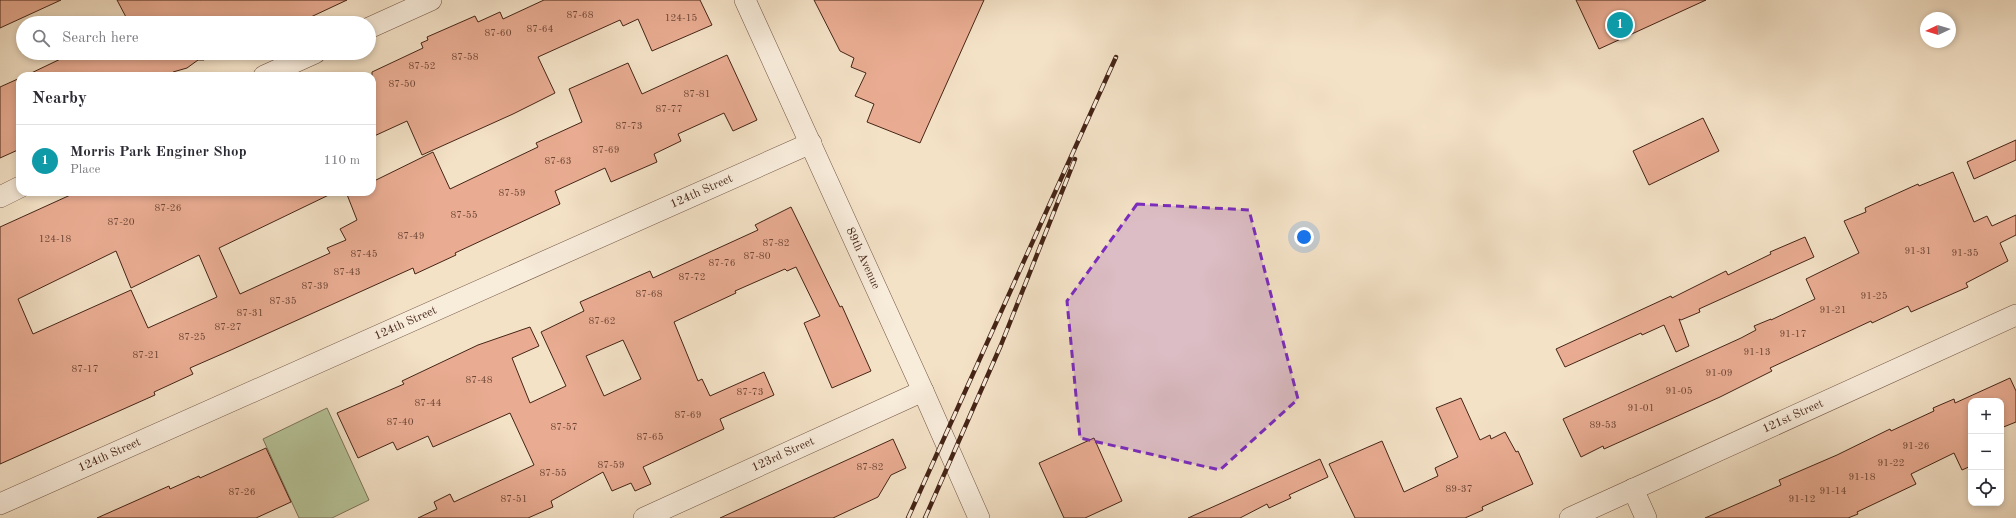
<!DOCTYPE html>
<html lang="en">
<head>
<meta charset="utf-8">
<style>
	body { margin:0; font-family:"Old Standard TT",serif; background:#f2f2f3; color:#2b2b33 }
	.controls { position:absolute; right:12px; bottom:12px; display:grid; overflow:hidden; border-radius:8px; box-shadow:0 2px 6px #0003 }
	.controls button { width:36px; height:36px; display:grid; place-items:center; padding:0; border:0; border-bottom:1px solid #e1e1e2; background:#fff; color:#2b2b33; font:20px sans-serif }
	.compass { position:absolute; left:1920px; top:12px; width:36px; height:36px; border-radius:50%; background:#fff; box-shadow:0 2px 6px #0003; rotate:266deg }
	.you { position:absolute; left:1304px; top:237px; width:14px; height:14px; margin:-10px; border:3px solid #fff; border-radius:50%; background:#1a73e8; box-shadow:0 0 0 6px #1a73e833 }
	.badge { display:grid; place-items:center; width:26px; height:26px; border-radius:50%; background:#8f2418; color:#fff; font-size:13px; font-weight:700 }
	.pin { position:absolute; translate:-50% -50%; border:2px solid #fff; box-shadow:0 1px 4px #0006 }
	.list { margin:0; padding:0; list-style:none }
	h2 { display:flex; justify-content:space-between; align-items:center; height:52px; margin:0; padding:0 16px; font-size:17px }
	h2 small { font-size:13px; font-weight:400; color:#7c7c81 }
	.list li { display:grid; grid-template-columns:26px 1fr auto; gap:12px; align-items:center; box-sizing:border-box; height:72px; padding:0 16px; border-top:1px solid #e1e1e2 }
	.list b { display:block; font-size:15px; white-space:nowrap }
	.list p { margin:0; font-size:13px; white-space:nowrap; color:#7c7c81 }
	.list em { font-size:13px; font-style:normal; color:#7c7c81 }
	.icon { flex:none; width:22px; height:22px; fill:none; stroke:currentColor; stroke-width:2; stroke-linecap:round; stroke-linejoin:round }
	.map { position:relative; flex:none; width:2016px; height:518px; overflow:hidden }
	.search { position:absolute; background:#fff; box-shadow:0 2px 6px #0003; left:16px; top:16px; width:360px; height:44px; display:flex; align-items:center; gap:10px; box-sizing:border-box; padding:0 14px; border-radius:22px; color:#7c7c81; font-size:15px }
	.panel { position:absolute; background:#fff; box-shadow:0 2px 6px #0003; left:16px; top:72px; width:360px; height:124px; border-radius:12px }
	.map>svg:first-child { display:block }
	.green { fill:#b6c499; stroke:#7e7458 }
	.building { fill:#e9ac92; stroke:#452416; fill-rule:evenodd }
	.lines { fill:none; stroke-linecap:round; stroke-linejoin:round }
	.minor-casing { stroke:#715442; stroke-width:22 }
	.minor { stroke:#f8ecdb; stroke-width:21 }
	.rail-casing { stroke:#452416; stroke-width:4.5 }
	.rail { stroke:#f8ecdb; stroke-width:3; stroke-dasharray:9; stroke-linecap:butt }
	.marked { fill:#7b2cbf; fill-opacity:0.2; stroke:#7b2cbf; stroke-width:3; stroke-dasharray:8 5; stroke-linejoin:round }
	.labels { text-anchor:middle; dominant-baseline:central; stroke-width:3; stroke-linejoin:round; paint-order:stroke }
	.number-label { font-size:10px; fill:#6e4635 }
	.street-label { font-size:12px; fill:#452416; stroke:#f8ecdb }
</style>
</head>
<body>
<div class="map">
<svg width="2016" height="518" viewBox="0 0 2016 518">
	<rect width="100%" height="100%" fill="#f4e2c7"/>
	<filter id="stains"><feTurbulence type="fractalNoise" baseFrequency=".005" numOctaves="4"/><feColorMatrix values="0 0 0 0 .2 0 0 0 0 .09 0 0 0 0 .02 0 0 0 .5 -.17"/></filter>
	<radialGradient id="worn" r=".72"><stop offset=".6" stop-color="#630" stop-opacity="0"/><stop offset="1" stop-color="#630" stop-opacity=".3"/></radialGradient>
	<polygon class="green" points="327,408 369,500 332,518 299,518 263,439"/>
	<g class="building">
		<polygon points="0,0 61,0 0,28"/>
		<polygon points="117,0 347,0 298,23 119,23 127,19"/>
		<polygon points="544,0 700,0 712,25 652,51 638,19 623,26 620,20 538,57 555,93 513,114 422,155 407,121 372,137 372,72 423,48 421,43 428,40 427,37 475,16 478,22 500,12 503,19"/>
		<polygon points="814,0 984,0 920,143 867,122 874,104 855,96 866,73 851,67 854,58 840,51"/>
		<polygon points="1576,0 1706,0 1599,49"/>
		<polygon points="73,53 212,53 204,60 198,60 187,68 173,72 170,76 25,76"/>
		<path d="M727,55L757,120L733,131L724,113L678,134L681,141L654,154L657,162L611,182L605,168L579,180L555,191L560,204L455,253L456,255L415,274L413,268L231,350L190,368L193,374L154,392L155,395L0,464V227L77,192H335L219,248L240,294L330,253L327,248L346,240L340,229L357,220L346,192H372V182L433,152L450,189L538,147L536,143L582,122L569,89L628,63L642,94ZM116,251L131,288L199,255L217,297L148,328L131,290L33,334L18,299Z"/>
		<polygon points="20,78 20,149 0,158 0,87"/>
		<polygon points="1703,118 1719,151 1649,185 1633,151"/>
		<polygon points="2016,140 2016,160 1974,179 1967,162"/>
		<polygon points="1953,172 1974,222 1987,216 1992,226 2016,215 2016,235 2000,243 2008,261 1966,283 1968,287 1911,312 1908,306 1872,323 1871,321 1770,368 1772,371 1720,397 1604,449 1603,446 1581,457 1563,419 1741,338 1756,330 1754,326 1771,319 1771,320 1815,299 1806,279 1859,253 1844,221 1866,212 1865,208 1918,184 1919,186"/>
		<path d="M791,207L840,307L842,306L871,371L832,388L804,323L820,316L796,267L787,271L785,269L735,291L736,293L674,322L698,381L702,379L710,396L764,372L774,395L720,419L724,429L643,467L651,484L635,491L631,483L612,491L603,472L551,501L553,507L528,518H418L437,509L434,502L450,494L454,502L534,465L510,413L433,447L428,436L397,450L393,442L358,458L337,413L404,384L402,381L478,345L530,327L539,346L512,358L530,403L566,386L541,332L584,311L580,302L650,271L653,278L758,230L755,225ZM623,340L641,379L604,396L586,356Z"/>
		<polygon points="1805,237 1814,257 1699,309 1700,312 1681,320 1679,319 1689,346 1676,352 1664,325 1642,335 1641,333 1565,367 1556,349 1671,296 1672,298 1726,271 1728,275 1771,254 1770,252"/>
		<polygon points="2010,378 2016,391 2016,422 2001,428 2001,401 1971,401 1971,466 1962,470 1954,453 1911,474 1916,484 1857,512 1858,514 1848,518 1705,518 1781,485 1779,480 1837,455 1890,429 1891,431 1934,411 1933,408 1954,399 1955,403"/>
		<polygon points="1461,398 1480,440 1490,435 1491,439 1505,432 1516,452 1518,451 1533,484 1482,507 1483,510 1465,518 1355,518 1329,464 1382,441 1404,492 1438,476 1435,468 1458,457 1436,408"/>
		<polygon points="1094,438 1122,501 1085,518 1064,518 1039,463"/>
		<polygon points="893,439 906,468 891,475 878,497 833,518 720,518"/>
		<polygon points="266,448 291,502 256,518 97,518 169,486 170,489 199,476 200,478"/>
		<polygon points="1320,459 1328,477 1289,495 1291,498 1269,508 1267,504 1240,518 1188,518"/>
	</g>
	<g class="lines">
		<g class="minor-casing">
			<g id="minor">
				<path id="s1" d="M745,0L923,391L979,518"/>
				<polyline points="369,28 431,0"/>
				<polyline points="264,76 315,53"/>
				<polyline points="0,197 20,187"/>
				<polyline points="1633,489 1646,518"/>
				<path id="s2" d="M0,504L811,143"/>
				<path id="s3" d="M644,518L923,391"/>
				<path id="s4" d="M1570,518L2016,315"/>
			</g>
		</g>
		<use href="#minor" class="minor"/>
		<g class="rail-casing">
			<g id="rail">
				<polyline points="908,518 1116,57"/>
				<polyline points="925,518 1001,345 1075,159"/>
			</g>
		</g>
		<use href="#rail" class="rail"/>
	</g>
	<path class="marked" d="M1137,204L1249,210L1298,399L1220,470L1080,438L1067,301Z"/>
	<g class="labels">
		<g class="number-label">
			<text x="580" y="15">87-68</text>
			<text x="681" y="18">124-15</text>
			<text x="540" y="29">87-64</text>
			<text x="498" y="33">87-60</text>
			<text x="465" y="57">87-58</text>
			<text x="422" y="66">87-52</text>
			<text x="402" y="84">87-50</text>
			<text x="697" y="94">87-81</text>
			<text x="669" y="109">87-77</text>
			<text x="629" y="126">87-73</text>
			<text x="606" y="150">87-69</text>
			<text x="558" y="161">87-63</text>
			<text x="512" y="193">87-59</text>
			<text x="168" y="208">87-26</text>
			<text x="464" y="215">87-55</text>
			<text x="121" y="222">87-20</text>
			<text x="411" y="236">87-49</text>
			<text x="55" y="239">124-18</text>
			<text x="776" y="243">87-82</text>
			<text x="1918" y="251">91-31</text>
			<text x="1965" y="253">91-35</text>
			<text x="364" y="254">87-45</text>
			<text x="757" y="256">87-80</text>
			<text x="722" y="263">87-76</text>
			<text x="347" y="272">87-43</text>
			<text x="692" y="277">87-72</text>
			<text x="315" y="286">87-39</text>
			<text x="649" y="294">87-68</text>
			<text x="1874" y="296">91-25</text>
			<text x="283" y="301">87-35</text>
			<text x="1833" y="310">91-21</text>
			<text x="250" y="313">87-31</text>
			<text x="602" y="321">87-62</text>
			<text x="228" y="327">87-27</text>
			<text x="1793" y="334">91-17</text>
			<text x="192" y="337">87-25</text>
			<text x="1757" y="352">91-13</text>
			<text x="146" y="355">87-21</text>
			<text x="85" y="369">87-17</text>
			<text x="1719" y="373">91-09</text>
			<text x="479" y="380">87-48</text>
			<text x="1679" y="391">91-05</text>
			<text x="750" y="392">87-73</text>
			<text x="428" y="403">87-44</text>
			<text x="1641" y="408">91-01</text>
			<text x="688" y="415">87-69</text>
			<text x="400" y="422">87-40</text>
			<text x="1603" y="425">89-53</text>
			<text x="564" y="427">87-57</text>
			<text x="650" y="437">87-65</text>
			<text x="1916" y="446">91-26</text>
			<text x="1891" y="463">91-22</text>
			<text x="611" y="465">87-59</text>
			<text x="870" y="467">87-82</text>
			<text x="553" y="473">87-55</text>
			<text x="1862" y="477">91-18</text>
			<text x="1459" y="489">89-37</text>
			<text x="1833" y="491">91-14</text>
			<text x="242" y="492">87-26</text>
			<text x="514" y="499">87-51</text>
			<text x="1802" y="499">91-12</text>
		</g>
		<g class="street-label">
			<text stroke="none"><textPath href="#s2" startOffset="768">124th Street</textPath></text>
			<text stroke="none"><textPath href="#s1" startOffset="284">89th Avenue</textPath></text>
			<text stroke="none"><textPath href="#s2" startOffset="444">124th Street</textPath></text>
			<text stroke="none"><textPath href="#s4" startOffset="245">121st Street</textPath></text>
			<text stroke="none"><textPath href="#s3" startOffset="153">123rd Street</textPath></text>
			<text stroke="none"><textPath href="#s2" startOffset="120">124th Street</textPath></text>
		</g>
	</g>
	<rect width="100%" height="100%" filter="url(#stains)"/>
	<rect width="100%" height="100%" fill="url(#worn)"/>
</svg>
<div class="controls">
<button>+</button>
<button>−</button>
<button><svg class="icon" aria-label="locate" viewBox="0 0 24 24"><circle cx="12" cy="12" r="6"/><path d="M12 2v4M12 18v4M2 12h4M18 12h4"/></svg></button>
</div>
<svg class="compass" viewBox="-18 -18 36 36"><path d="M0-13l5 13h-10z" fill="#e53935"/><path d="M0 13l5-13h-10z" fill="#7c7c81"/></svg>
<div class="you"></div>
<div class="pin badge" style="left:1620px;top:25px;background:#0f9aa8">1</div>
<div class="search"><svg class="icon" aria-label="search" viewBox="0 0 24 24"><circle cx="10" cy="10" r="6"/><path d="M15 15l6 6"/></svg>Search here</div>
<section class="panel">
<h2>Nearby<small></small></h2>
<ul class="list">
<li><span class="badge" style="background:#0f9aa8">1</span><div><b>Morris Park Enginer Shop</b><p>Place</p></div><em>110 m</em></li>
</ul>
</section>
</div>
</body>
</html>
